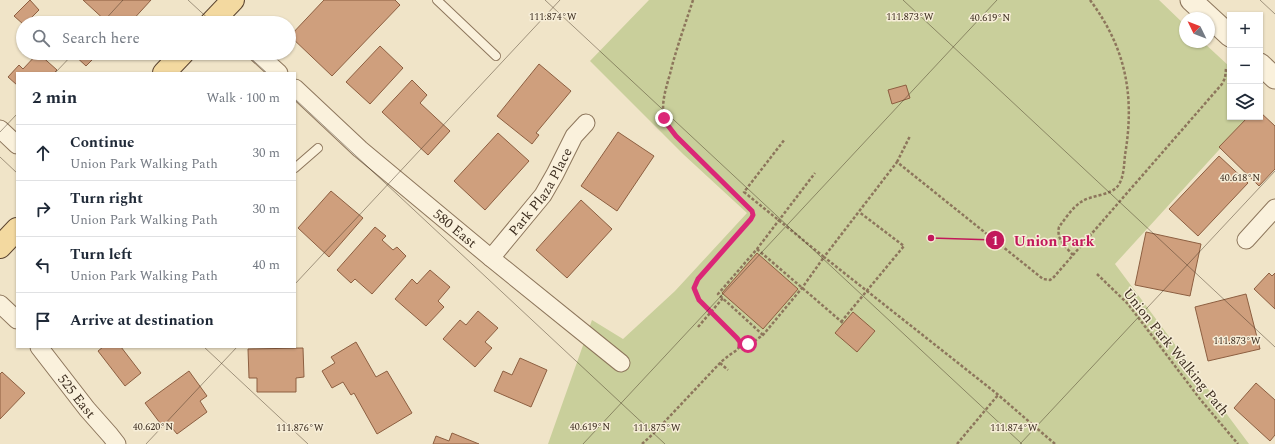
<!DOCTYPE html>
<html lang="en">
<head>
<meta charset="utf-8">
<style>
	body { margin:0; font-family:Spectral,serif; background:#f2f2f3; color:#1f2937 }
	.controls { position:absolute; right:12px; top:12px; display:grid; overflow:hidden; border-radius:0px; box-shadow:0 1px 3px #0004 }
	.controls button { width:36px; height:36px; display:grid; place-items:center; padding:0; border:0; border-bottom:1px solid #e0e1e3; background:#fff; color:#1f2937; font:20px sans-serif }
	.compass { position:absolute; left:1179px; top:12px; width:36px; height:36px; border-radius:50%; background:#fff; box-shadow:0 1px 3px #0004; rotate:313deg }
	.stop { position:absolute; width:12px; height:12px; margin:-9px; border:3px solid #db2777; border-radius:50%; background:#fff }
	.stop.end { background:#db2777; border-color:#fff; box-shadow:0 1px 4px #0008 }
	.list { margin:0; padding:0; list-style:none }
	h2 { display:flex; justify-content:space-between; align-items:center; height:52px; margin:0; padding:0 16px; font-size:17px }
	h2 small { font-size:13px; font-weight:400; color:#747a83 }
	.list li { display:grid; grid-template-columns:26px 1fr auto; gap:12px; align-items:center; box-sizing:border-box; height:56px; padding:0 16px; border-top:1px solid #e0e1e3 }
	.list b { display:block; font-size:15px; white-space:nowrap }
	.list p { margin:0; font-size:13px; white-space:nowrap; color:#747a83 }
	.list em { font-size:13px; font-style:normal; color:#747a83 }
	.icon { flex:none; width:22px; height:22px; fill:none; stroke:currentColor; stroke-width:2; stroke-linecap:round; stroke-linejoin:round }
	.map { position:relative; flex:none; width:1275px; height:444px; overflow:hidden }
	.search { position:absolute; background:#fff; box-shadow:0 1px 3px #0004; left:16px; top:16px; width:280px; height:44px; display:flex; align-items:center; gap:10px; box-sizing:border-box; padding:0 14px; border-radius:22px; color:#747a83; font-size:15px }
	.panel { position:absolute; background:#fff; box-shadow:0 1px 3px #0004; left:16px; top:72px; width:280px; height:276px; border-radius:0px }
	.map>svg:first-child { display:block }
	.green { fill:#c9cf9b }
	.building { fill:#cf9f7d; stroke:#8d5f41 }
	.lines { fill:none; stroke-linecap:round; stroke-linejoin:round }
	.service-casing { stroke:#8d765c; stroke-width:10 }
	.minor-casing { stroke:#8d765c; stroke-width:19 }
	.tertiary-casing { stroke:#8d765c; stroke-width:23 }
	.primary-casing { stroke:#5b4430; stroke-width:24 }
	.path { stroke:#8d765c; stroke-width:2.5; stroke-dasharray:3 2; stroke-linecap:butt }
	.service { stroke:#faf1dc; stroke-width:8 }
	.minor { stroke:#faf1dc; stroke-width:17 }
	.tertiary { stroke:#faf1dc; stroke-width:21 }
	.primary { stroke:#f3d9a0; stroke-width:22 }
	.route { stroke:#db2777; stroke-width:5 }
	.ticks { fill:none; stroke:#3d2e20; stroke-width:1; stroke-opacity:0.45 }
	.labels { text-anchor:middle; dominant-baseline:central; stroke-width:3; stroke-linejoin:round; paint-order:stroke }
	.street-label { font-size:14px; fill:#3d2e20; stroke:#f7eed8 }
	.ticks-label { font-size:10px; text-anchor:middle; fill:#3d2e20; stroke:#f7eed8; stroke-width:3; stroke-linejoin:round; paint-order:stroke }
	.leader { fill:none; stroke:#c2185b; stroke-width:1.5 }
	.callout-dot { fill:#c2185b; stroke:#f7eed8; stroke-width:1.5 }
	.mark-label { font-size:12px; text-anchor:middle; font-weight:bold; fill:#fff }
	.callout-label { font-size:15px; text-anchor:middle; font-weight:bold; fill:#c2185b; stroke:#f7eed8; stroke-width:3; stroke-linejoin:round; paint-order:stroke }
</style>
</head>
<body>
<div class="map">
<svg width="1275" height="444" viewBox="0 0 1275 444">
	<rect width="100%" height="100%" fill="#f0e4c8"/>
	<polygon class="green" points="649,0 1159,0 1185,25 1185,42 1203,42 1230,67 1230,117 1249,117 1115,264 1249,444 548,444 592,320 623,339 675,291 747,213 683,154 590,61"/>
	<g class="building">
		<polygon points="30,0 39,10 26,23 23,23 23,24 14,16"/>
		<polygon points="83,0 151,0 130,23 108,23"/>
		<polygon points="324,0 395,0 400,5 332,76 290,36"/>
		<polygon points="380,46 403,68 370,104 346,82"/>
		<polygon points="38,53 57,70 54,73 17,73 17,85 8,77 19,65 23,69"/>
		<polygon points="72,53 99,53 86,66"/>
		<polygon points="539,64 571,91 536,133 539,135 532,144 497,116"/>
		<polygon points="412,80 427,95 420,103 450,131 428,155 382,112"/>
		<polygon points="906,85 910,98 892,104 888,90"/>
		<polygon points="1260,112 1275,126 1275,169 1259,186 1219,147 1248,117 1260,117"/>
		<polygon points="618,132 654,156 617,211 581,186"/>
		<polygon points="498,133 529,161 485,210 454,181"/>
		<polygon points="1219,156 1248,183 1198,236 1169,209"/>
		<polygon points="331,191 363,218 329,257 298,228"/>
		<polygon points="581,200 612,229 567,278 536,250"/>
		<polygon points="375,227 386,236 382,240 393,250 397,247 406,256 372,294 355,279 351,283 337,270"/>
		<polygon points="1146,232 1201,244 1190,296 1135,285"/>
		<polygon points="757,253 798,289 763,329 722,293"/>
		<polygon points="430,270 450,287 438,301 444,307 426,326 395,299 412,279 417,284"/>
		<polygon points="1269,273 1272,276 1275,273 1275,309 1254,289"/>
		<polygon points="1246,294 1260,349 1208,361 1195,307"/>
		<polygon points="478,311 498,328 485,342 492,348 475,367 443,339 460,320 466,325"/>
		<polygon points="853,312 875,331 857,352 835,333"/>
		<polygon points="356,342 376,377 387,371 412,413 377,434 354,393 351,395 343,382 332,388 322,371 335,363 331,357"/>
		<polygon points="103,347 121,347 141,373 125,386 98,351"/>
		<polygon points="303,348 304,377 296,378 296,392 257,392 257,378 249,378 248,349"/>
		<polygon points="520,358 547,370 531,407 494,391 503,371 512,375"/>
		<polygon points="189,371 207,396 200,401 207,412 177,434 168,423 163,427 145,403"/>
		<polygon points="2,372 25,393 0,419 0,374"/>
		<polygon points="1256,383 1275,400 1275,435 1270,441 1234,408"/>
		<polygon points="452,433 479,444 433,444 436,436 449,441"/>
	</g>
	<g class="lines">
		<g class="service-casing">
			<g id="service">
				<polyline points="437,0 496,56"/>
				<polyline points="295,168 318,148"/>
			</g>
		</g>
		<g class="minor-casing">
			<g id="minor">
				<polyline points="257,53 279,73"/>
				<path id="s1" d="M295,88L360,149L491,258L621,363"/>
				<polyline points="0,129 17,145"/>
				<polyline points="1246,240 1275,208"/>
				<path id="s2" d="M491,258L543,195L555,174L574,136L586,123"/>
				<polyline points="0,304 17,320"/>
				<path id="s3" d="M39,347L87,409L110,435L117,444"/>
			</g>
		</g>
		<g class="tertiary-casing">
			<g id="tertiary">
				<polyline points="1191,0 1230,36"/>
				<polyline points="1260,64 1275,78"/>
			</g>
		</g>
		<g class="primary-casing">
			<g id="primary">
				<polyline points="211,23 233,0"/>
				<polyline points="164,73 183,53"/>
				<polyline points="0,247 17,229"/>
			</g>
		</g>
		<g class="path">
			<polyline points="897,162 910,136"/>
			<polyline points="757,249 843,323"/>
			<path d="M1073,255C1066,247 1056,239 1059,227C1065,219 1072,208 1081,202C1091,195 1108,196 1117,187C1124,179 1124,165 1125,155C1135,96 1126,48 1090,0"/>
			<polyline points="1097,274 1128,304 1200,399 1238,444"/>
			<polyline points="841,322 904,246 859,212"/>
			<polyline points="698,327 723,298"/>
			<polyline points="763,335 718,294 757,249 815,173"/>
			<polyline points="740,346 756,340 763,335 802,288 824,257 744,192 785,139"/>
			<polyline points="720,363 728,370"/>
			<path d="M642,444L654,433L720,363C723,360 727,357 731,354C737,350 743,347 737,338L699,300L694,288L698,279L751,219L753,215L752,211L676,136C671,130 666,125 664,117C661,103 666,88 670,74C676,49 685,25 693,0"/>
			<polyline points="957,444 998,395"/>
			<polyline points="1055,444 996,393 824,257 897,162 1043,279 1050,280 1053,278 1222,84 1225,78 1226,69"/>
		</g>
		<use href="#service" class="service"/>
		<use href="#minor" class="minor"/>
		<use href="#tertiary" class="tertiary"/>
		<use href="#primary" class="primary"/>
	</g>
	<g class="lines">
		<polyline class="route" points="664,118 666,123 676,136 752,211 753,215 751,219 698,279 694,288 699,300 737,338 740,342 740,346 748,344"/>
	</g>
	<path class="ticks" d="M188,0L213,23M545,0L1022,444M903,0L1275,347M1260,0L1275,14M102,23L123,0M245,53L267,73M55,73L74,53M295,99L665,444M0,132L17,114M0,157L17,173M295,284L560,0M204,347L308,444M146,444L237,347M583,444L997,0M1020,444L1275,171"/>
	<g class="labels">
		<g class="street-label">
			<text stroke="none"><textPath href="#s2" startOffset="83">Park Plaza Place</textPath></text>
			<text stroke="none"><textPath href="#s1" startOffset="213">580 East</textPath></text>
			<text transform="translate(1176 352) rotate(51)">Union Park Walking Path</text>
			<text stroke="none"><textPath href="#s3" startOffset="62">525 East</textPath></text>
		</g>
	</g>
	<g class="ticks-label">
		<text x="553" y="20">111.874°W</text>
		<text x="910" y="20">111.873°W</text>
		<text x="990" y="21">40.619°N</text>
		<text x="1240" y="181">40.618°N</text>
		<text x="1237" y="344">111.873°W</text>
		<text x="153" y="430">40.620°N</text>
		<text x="590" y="430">40.619°N</text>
		<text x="300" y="431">111.876°W</text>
		<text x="657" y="431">111.875°W</text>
		<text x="1014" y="431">111.874°W</text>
	</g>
	<path class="leader" d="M931 238L995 240"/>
	<g class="callout-dot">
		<circle cx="931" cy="238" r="4"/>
		<circle cx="995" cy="240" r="10"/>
	</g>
	<g class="mark-label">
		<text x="995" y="245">1</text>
	</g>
	<g class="callout-label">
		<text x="1054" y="246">Union Park</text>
	</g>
</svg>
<div class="controls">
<button>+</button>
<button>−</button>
<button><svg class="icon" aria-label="layers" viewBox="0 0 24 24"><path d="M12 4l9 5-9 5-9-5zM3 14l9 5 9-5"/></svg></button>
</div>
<svg class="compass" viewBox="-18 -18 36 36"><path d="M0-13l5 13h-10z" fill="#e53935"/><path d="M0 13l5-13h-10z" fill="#747a83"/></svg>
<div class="stop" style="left:748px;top:344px"></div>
<div class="stop end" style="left:664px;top:118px"></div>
<div class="search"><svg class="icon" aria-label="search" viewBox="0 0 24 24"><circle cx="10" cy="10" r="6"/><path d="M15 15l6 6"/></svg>Search here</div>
<section class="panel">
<h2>2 min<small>Walk · 100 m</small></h2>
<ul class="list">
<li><svg class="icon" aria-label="ahead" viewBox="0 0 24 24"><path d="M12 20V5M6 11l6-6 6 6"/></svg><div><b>Continue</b><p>Union Park Walking Path</p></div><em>30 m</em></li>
<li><svg class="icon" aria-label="right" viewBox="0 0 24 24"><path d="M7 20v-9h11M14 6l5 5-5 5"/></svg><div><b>Turn right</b><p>Union Park Walking Path</p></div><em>30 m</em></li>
<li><svg class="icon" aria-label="left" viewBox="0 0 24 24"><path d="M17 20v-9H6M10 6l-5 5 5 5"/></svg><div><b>Turn left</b><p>Union Park Walking Path</p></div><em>40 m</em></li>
<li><svg class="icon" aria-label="arrive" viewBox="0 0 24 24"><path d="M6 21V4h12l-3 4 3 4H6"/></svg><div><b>Arrive at destination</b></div></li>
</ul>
</section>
</div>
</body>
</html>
